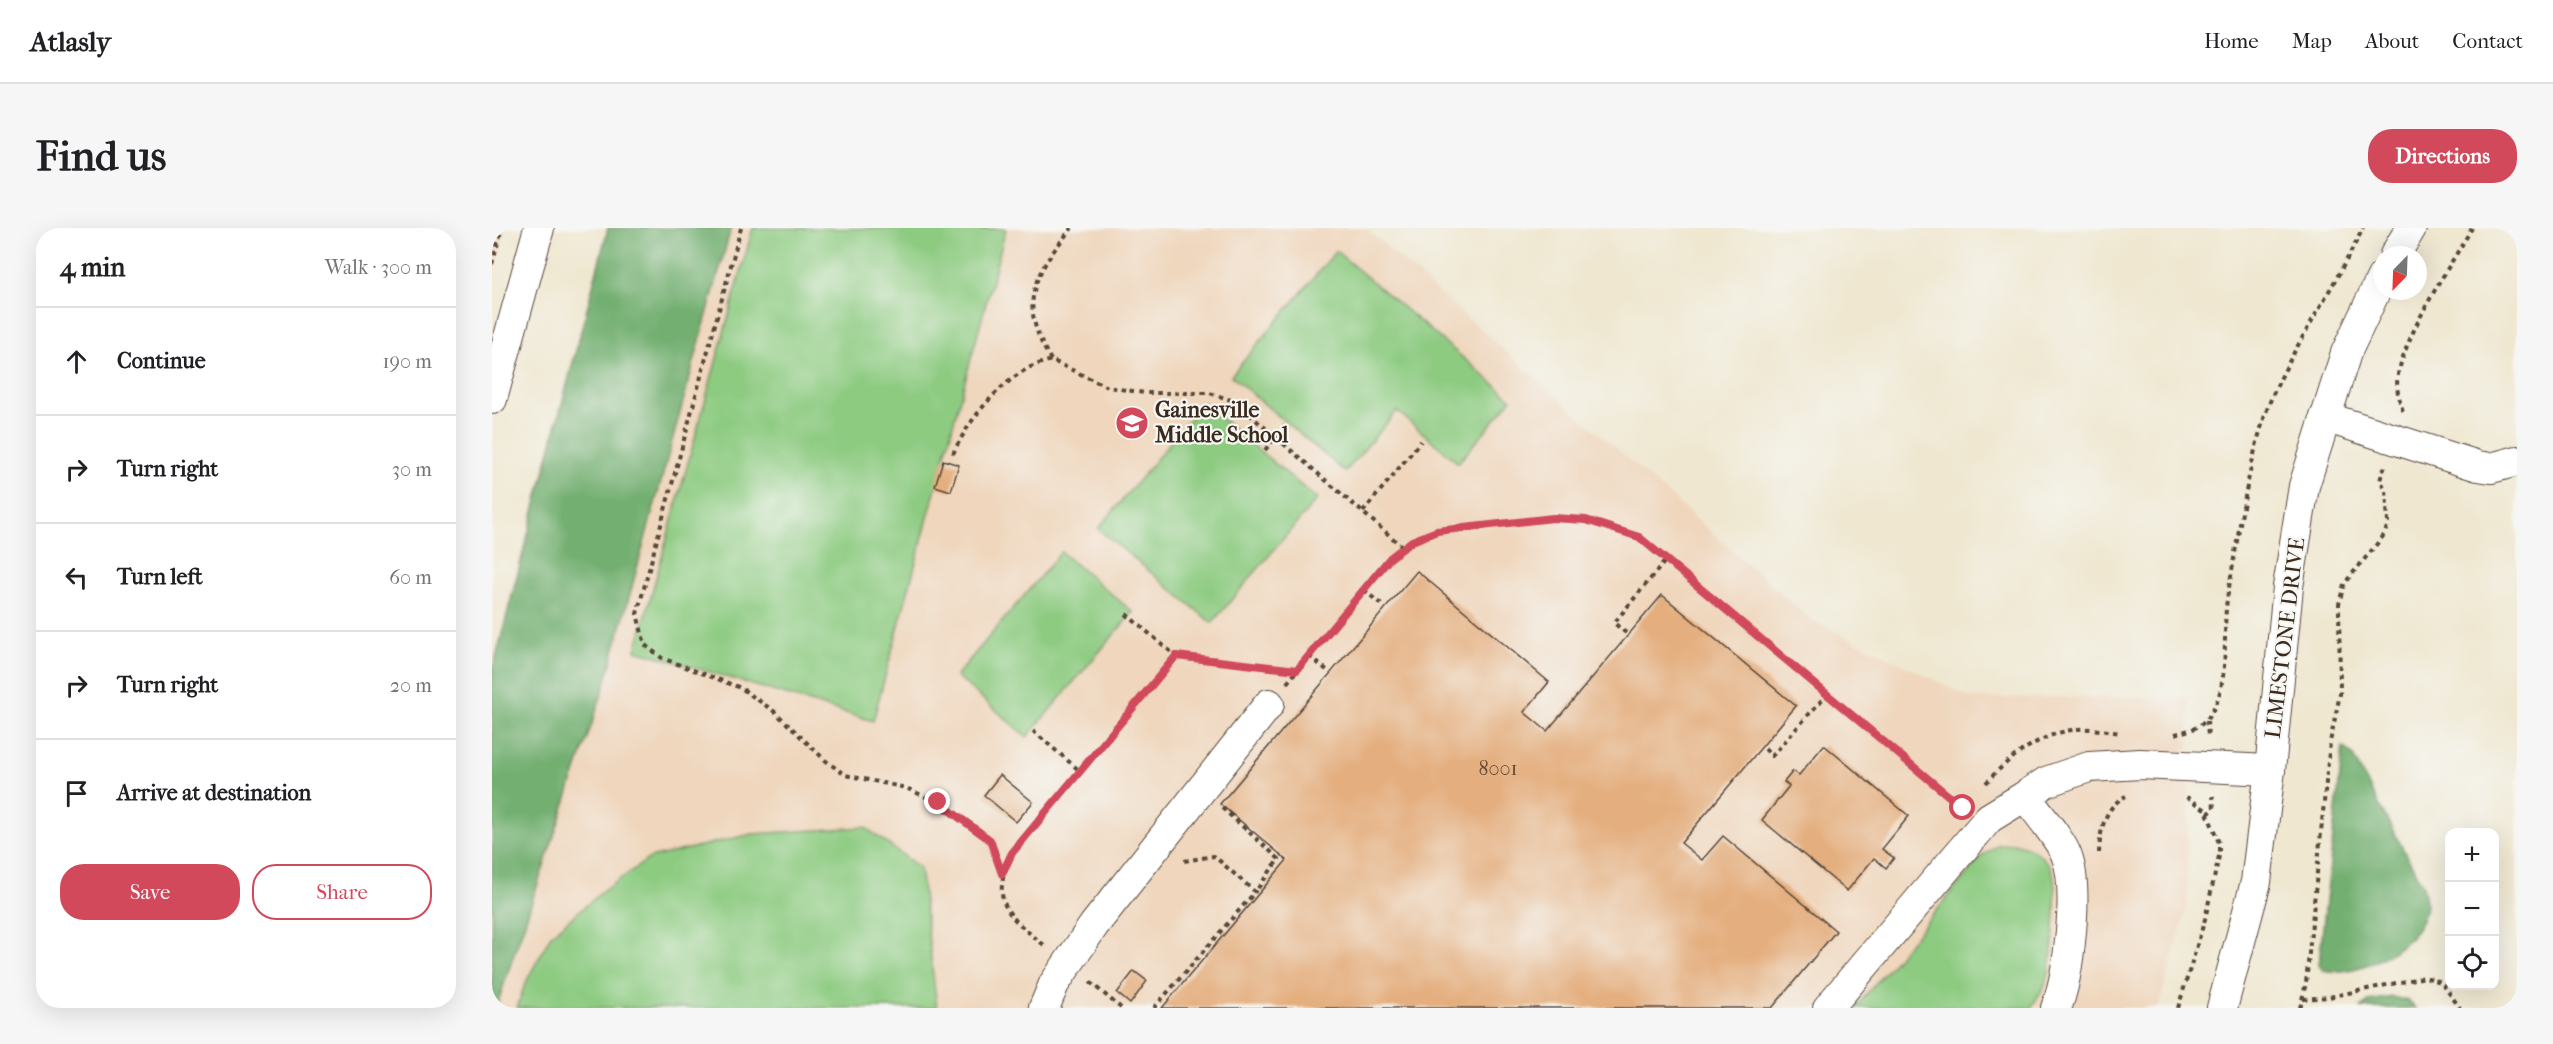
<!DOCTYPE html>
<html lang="en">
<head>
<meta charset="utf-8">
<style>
	body { margin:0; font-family:"IM FELL French Canon",serif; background:#f6f6f6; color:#202124 }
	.controls { position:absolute; right:18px; bottom:18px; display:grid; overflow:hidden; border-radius:12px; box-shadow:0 6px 24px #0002 }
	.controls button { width:54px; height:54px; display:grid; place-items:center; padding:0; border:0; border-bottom:2px solid #e0e0e0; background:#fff; color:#202124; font:30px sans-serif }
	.compass { position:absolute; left:1881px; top:18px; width:54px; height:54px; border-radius:50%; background:#fff; box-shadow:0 6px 24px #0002; rotate:203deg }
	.stop { position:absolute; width:18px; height:18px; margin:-14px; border:4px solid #d1495b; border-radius:50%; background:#fff }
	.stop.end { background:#d1495b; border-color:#fff; box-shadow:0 2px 6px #0008 }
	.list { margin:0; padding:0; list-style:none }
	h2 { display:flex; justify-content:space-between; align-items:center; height:78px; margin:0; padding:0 24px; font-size:26px }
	h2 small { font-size:20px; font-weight:400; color:#757577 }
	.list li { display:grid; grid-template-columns:39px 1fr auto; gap:18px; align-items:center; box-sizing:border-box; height:108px; padding:0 24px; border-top:2px solid #e0e0e0 }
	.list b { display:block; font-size:22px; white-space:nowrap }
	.list em { font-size:20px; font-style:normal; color:#757577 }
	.actions { display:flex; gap:12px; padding:18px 24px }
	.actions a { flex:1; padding:14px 0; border:2px solid #d1495b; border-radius:24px; text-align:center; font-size:21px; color:#d1495b }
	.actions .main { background:#d1495b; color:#fff }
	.icon { flex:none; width:33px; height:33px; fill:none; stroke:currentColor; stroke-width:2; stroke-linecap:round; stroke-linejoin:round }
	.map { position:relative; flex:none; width:2025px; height:780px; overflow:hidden; border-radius:24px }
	header { display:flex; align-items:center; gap:36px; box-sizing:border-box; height:84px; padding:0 30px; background:#fff; border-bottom:2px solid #e0e0e0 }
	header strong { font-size:28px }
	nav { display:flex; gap:33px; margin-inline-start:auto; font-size:21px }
	.intro { display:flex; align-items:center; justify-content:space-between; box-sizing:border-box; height:144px; padding:0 36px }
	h1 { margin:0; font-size:42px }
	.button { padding:15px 27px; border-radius:24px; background:#d1495b; color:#fff; font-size:21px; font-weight:700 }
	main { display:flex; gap:36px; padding:0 36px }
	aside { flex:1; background:#fff; border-radius:24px; box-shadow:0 6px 24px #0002 }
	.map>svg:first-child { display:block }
	.built { fill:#efd6bc }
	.green { fill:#8dcb81; stroke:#647a50; stroke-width:1.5 }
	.forest { fill:#72af6f; stroke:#566c46; stroke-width:1.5 }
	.building { fill:#e4ae7e }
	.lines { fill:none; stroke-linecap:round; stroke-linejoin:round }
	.minor-casing { stroke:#564639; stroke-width:32 }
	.path { stroke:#564639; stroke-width:4; stroke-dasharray:4.5 4.5; stroke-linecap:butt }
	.minor { stroke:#fff; stroke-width:30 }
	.route { stroke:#d1495b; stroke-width:8 }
	.labels { text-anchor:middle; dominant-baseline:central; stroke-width:4.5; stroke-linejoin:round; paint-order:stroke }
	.number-label { font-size:20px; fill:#654b36 }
	.poi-label { font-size:22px; font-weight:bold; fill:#3b2a1e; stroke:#f6f6f2; text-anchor:start }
	.street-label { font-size:22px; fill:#3b2a1e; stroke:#f6f6f2 }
</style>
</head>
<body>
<header>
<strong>Atlasly</strong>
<nav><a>Home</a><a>Map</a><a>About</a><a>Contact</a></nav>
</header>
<div class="intro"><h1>Find us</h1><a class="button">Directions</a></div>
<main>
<aside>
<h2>4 min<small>Walk · 300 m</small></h2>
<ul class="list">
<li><svg class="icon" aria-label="ahead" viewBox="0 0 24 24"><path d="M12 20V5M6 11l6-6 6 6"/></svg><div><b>Continue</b></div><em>190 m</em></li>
<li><svg class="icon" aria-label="right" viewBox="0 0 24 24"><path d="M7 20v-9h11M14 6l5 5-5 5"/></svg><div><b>Turn right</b></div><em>30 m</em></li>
<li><svg class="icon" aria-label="left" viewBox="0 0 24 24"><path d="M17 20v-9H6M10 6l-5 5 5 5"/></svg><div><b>Turn left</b></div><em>60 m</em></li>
<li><svg class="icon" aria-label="right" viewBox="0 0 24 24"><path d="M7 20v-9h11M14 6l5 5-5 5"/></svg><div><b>Turn right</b></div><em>20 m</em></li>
<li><svg class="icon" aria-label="arrive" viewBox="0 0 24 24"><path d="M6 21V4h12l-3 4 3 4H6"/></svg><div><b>Arrive at destination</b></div></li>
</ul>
<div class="actions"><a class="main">Save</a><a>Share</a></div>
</aside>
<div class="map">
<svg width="2025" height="780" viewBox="0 0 2025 780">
	<rect width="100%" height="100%" fill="#f6f6f2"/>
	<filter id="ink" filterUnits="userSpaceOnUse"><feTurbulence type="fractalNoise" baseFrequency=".0167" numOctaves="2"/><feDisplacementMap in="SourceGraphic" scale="12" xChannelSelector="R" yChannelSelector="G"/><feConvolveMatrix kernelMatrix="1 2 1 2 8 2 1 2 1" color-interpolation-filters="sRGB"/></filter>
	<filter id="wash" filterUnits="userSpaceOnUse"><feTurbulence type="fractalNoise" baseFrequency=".008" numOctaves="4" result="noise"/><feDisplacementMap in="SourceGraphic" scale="24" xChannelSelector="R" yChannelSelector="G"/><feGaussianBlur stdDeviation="1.35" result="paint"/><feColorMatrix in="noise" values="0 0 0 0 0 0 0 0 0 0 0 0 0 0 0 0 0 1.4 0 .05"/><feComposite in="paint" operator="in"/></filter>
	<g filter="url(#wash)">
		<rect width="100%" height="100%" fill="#efe7d0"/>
		<g class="built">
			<polygon points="0,0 14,0 0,51"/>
			<polygon points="239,0 873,0 1318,391 1479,470 1697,469 1695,679 1666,780 4,780 112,460"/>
		</g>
		<g class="green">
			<polygon points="261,0 514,1 381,493 144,422"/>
			<polygon points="844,23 1020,171 966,235 905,183 853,244 739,148"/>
			<polygon points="711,175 825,271 720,395 606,301"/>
			<polygon points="569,324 641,384 535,509 464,448"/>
			<polygon points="373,599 428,640 445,780 25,780 33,756 59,707 111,663 158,630 260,606"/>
			<path d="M1521,615C1539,619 1551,625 1560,643C1567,657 1561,735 1555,752C1551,762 1544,771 1539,780H1363L1490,628L1505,617Z"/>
		</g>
		<g class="forest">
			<polygon points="116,0 239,0 112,460 4,780 0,780 0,444"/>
			<path d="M1851,519L1860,527L1931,658C1932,663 1934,670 1934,676C1933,716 1865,751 1831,742L1827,736Z"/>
			<polygon points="1900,769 1916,773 1923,780 1869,780 1878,773"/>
		</g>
		<g id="blocks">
			<g class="building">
				<polygon points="451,232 467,237 459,263 443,258"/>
				<polygon points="925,343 1057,454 1032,484 1055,503 1170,367 1304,478 1189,615 1210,632 1231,608 1344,703 1280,780 670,780 795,632 728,576"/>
				<polygon points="1332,517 1417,588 1390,621 1402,630 1394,640 1382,630 1355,663 1270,592 1297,558 1292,554 1301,543 1307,547"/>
				<polygon points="508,547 541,574 524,594 492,567"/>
				<polygon points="642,743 655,753 638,776 625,765"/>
			</g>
		</g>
	</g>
	<g filter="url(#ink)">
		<use href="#blocks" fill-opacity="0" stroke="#564639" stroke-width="1.5"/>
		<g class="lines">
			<g class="minor-casing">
				<g id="minor">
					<polyline points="1903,27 1919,0"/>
					<polyline points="0,171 47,0"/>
					<polyline points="1833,189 1986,238 1999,240 2025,233"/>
					<polyline points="1533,568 1554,554 1597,539 1648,536 1778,542"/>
					<polyline points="552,780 562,756 602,697 777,476"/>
					<path d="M1336,780L1497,590L1533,568C1544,583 1570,613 1575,629C1587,661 1577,749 1564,780"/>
					<polyline points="1730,780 1764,654 1778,542 1796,359 1812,258 1854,125 1890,49"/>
				</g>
			</g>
			<g class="path">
				<polyline points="249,0 145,386 153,417 170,430 249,460 283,484 333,532 353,547 414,560 445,574 480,597 499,612 510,647"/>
				<polyline points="0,36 10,0"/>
				<path d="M559,132C525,76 541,46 580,0"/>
				<path d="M1911,183C1906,169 1903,156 1907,142C1919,96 1956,41 1980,0"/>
				<polyline points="773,222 793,198"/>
				<path d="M461,226C476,193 502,161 533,142C540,137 551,135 559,132L616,159L652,165H718L742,173L912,320"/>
				<polyline points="871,284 929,213"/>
				<polyline points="872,362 891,378"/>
				<polyline points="634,386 684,428 804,442"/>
				<polyline points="1134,405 1122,395 1174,332"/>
				<polyline points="817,428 836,443"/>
				<polyline points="795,455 898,330 920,313 945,303 1061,290 1094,292 1147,309 1468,577"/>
				<polyline points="1715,493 1716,510"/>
				<polyline points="541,503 588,543"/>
				<path d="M1683,506C1694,503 1707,501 1715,491C1738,462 1731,416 1734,381C1735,366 1739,351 1741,336C1750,285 1761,211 1782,164C1808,108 1844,56 1871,0"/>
				<polyline points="1273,521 1280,528 1335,466"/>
				<path d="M1494,555C1517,529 1549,505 1586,501C1599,500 1615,503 1628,505"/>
				<polyline points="730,580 787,631 763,664"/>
				<polyline points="1716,586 1722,581 1721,568"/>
				<path d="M1607,625C1608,603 1612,579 1634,568"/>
				<path d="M552,717C515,687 497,674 520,625L684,428"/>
				<polyline points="598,754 629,780"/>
				<polyline points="1811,771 1837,769 1933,749 1949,754 1968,780"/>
				<polyline points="662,780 763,664 722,628 692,633"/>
				<polyline points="1686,780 1713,691 1727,628 1727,615 1714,582 1693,568"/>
				<polyline points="1808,780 1814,755 1838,514 1848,466 1847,376 1852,356 1893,306 1896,294 1894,262 1888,252 1893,238"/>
			</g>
			<use href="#minor" class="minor"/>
		</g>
	</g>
	<g class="lines" filter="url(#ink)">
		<polyline class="route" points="446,574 498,612 510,646 520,625 684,428 805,442 898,330 920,313 945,303 1061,290 1094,292 1147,309 1471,580"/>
	</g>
	<defs>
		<g id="school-disc" transform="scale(1.725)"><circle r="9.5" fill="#d1495b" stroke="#f6f6f2"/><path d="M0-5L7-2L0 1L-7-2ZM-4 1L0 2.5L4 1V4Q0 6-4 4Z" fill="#fff"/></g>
	</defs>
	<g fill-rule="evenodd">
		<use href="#school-disc" x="640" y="195"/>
	</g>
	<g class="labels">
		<g class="number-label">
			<text x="1006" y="540">8001</text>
		</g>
		<g class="poi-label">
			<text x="663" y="182">Gainesville<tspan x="663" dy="25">Middle School</tspan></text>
		</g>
		<g class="street-label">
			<text transform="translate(1793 410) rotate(-83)">LIMESTONE DRIVE</text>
		</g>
	</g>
</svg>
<div class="controls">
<button>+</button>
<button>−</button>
<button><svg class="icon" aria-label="locate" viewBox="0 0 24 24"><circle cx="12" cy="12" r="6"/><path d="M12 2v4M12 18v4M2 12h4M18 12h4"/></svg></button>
</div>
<svg class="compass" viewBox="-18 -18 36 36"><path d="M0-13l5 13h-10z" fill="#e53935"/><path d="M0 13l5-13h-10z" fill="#757577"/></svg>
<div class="stop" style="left:1471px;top:580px"></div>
<div class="stop end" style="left:446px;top:574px"></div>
</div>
</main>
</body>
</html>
